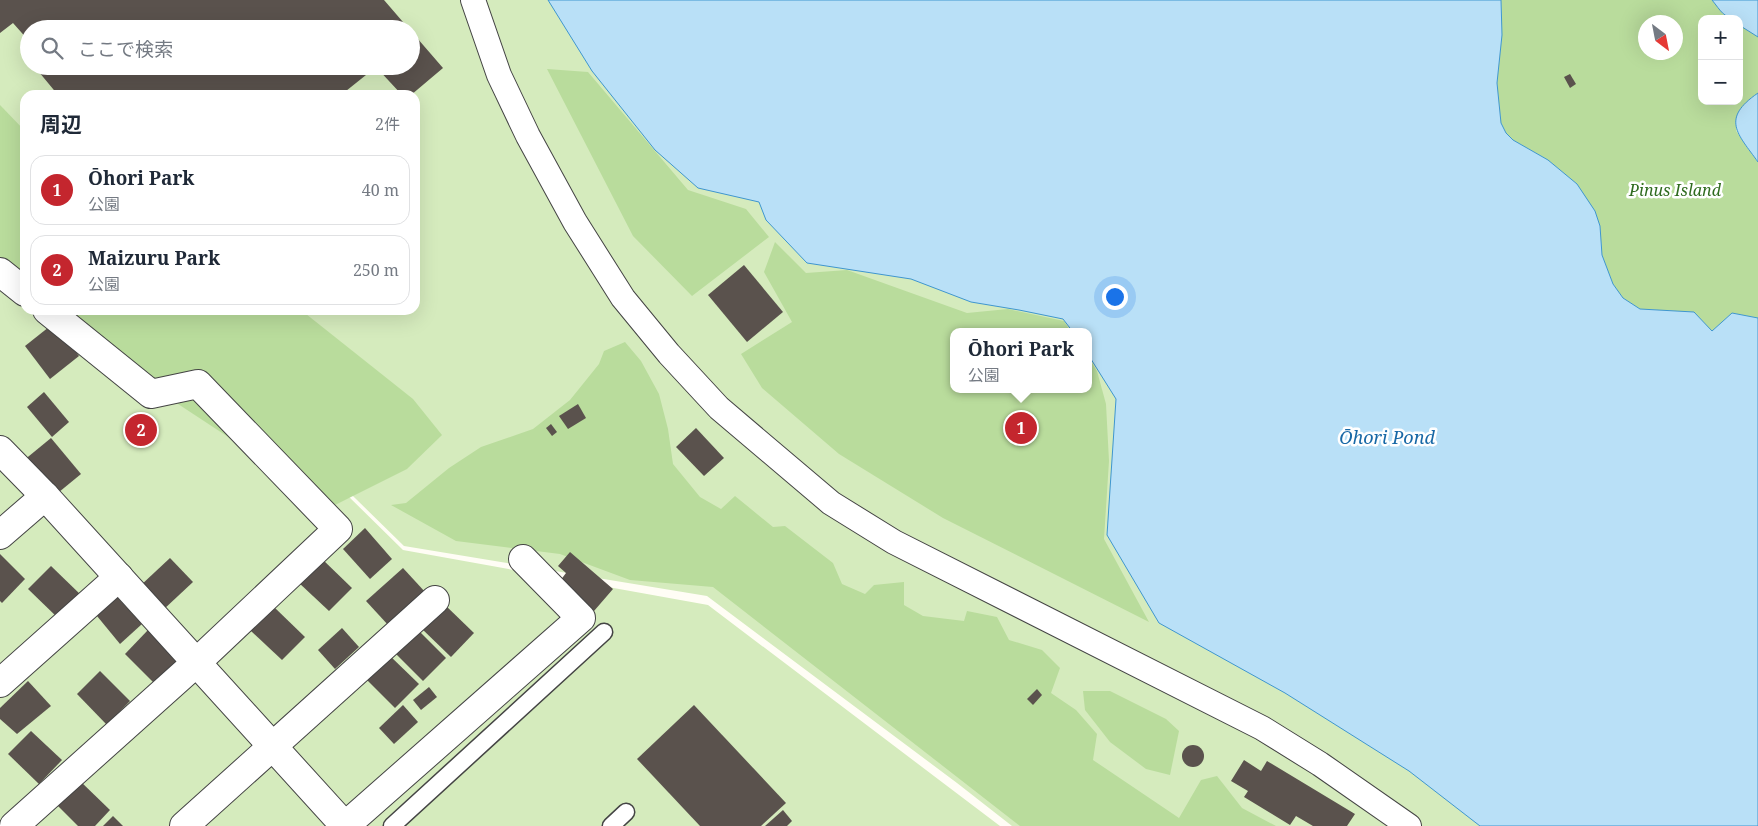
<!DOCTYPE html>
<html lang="ja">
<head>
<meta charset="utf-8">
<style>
	body { margin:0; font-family:"Noto Serif","Noto Sans JP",serif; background:#f2f2f3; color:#1f2937 }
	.controls { position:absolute; right:15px; top:15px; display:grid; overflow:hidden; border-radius:10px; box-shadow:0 5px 20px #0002 }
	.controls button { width:45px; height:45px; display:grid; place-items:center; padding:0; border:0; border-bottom:1px solid #e0e1e3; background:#fff; color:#1f2937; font:25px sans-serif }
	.compass { position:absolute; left:1638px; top:15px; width:45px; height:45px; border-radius:50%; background:#fff; box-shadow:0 5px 20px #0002; rotate:148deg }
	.you { position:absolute; left:1114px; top:296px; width:18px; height:18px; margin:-12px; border:4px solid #fff; border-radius:50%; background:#1a73e8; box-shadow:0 0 0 8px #1a73e833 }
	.badge { display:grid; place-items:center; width:32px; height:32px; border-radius:50%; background:#c4262e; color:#fff; font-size:16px; font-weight:700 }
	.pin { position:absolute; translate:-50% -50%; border:2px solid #fff; box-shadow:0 1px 5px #0006 }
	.popup { position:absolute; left:950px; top:328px; width:142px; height:65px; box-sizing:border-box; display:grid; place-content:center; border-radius:10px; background:#fff; filter:drop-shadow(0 1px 4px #0005); font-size:16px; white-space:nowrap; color:#747a83 }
	.popup b { font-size:19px; color:#1f2937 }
	.popup::after { content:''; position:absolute; left:50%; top:100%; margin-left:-10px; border:10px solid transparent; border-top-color:#fff }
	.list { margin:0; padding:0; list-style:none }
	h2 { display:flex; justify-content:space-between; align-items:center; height:65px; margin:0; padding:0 20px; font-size:21px }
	h2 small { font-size:16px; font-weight:400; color:#747a83 }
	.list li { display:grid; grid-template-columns:32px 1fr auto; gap:15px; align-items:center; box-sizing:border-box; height:70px; margin:0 10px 10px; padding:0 10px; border:1px solid #e0e1e3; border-radius:15px }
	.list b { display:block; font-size:19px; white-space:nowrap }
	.list p { margin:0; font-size:16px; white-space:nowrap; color:#747a83 }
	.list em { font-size:16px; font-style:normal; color:#747a83 }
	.icon { flex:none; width:28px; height:28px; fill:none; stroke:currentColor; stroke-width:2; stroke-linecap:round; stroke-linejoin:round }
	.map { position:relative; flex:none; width:1758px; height:826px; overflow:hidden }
	.search { position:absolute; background:#fff; box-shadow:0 5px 20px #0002; left:20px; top:20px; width:400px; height:55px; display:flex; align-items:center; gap:12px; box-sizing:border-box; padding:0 18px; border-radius:28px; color:#747a83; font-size:19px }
	.panel { position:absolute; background:#fff; box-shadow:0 5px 20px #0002; left:20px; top:90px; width:400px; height:225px; border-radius:15px }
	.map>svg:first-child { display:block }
	.green { fill:#d5ebbd; fill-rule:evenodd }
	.forest { fill:#b9dc9c; fill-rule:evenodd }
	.water { fill:#b9e0f7; stroke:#3f96cf }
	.building { fill:#5a524d }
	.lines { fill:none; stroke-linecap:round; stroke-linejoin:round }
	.service-casing { stroke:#444; stroke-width:19 }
	.pedestrian-casing { stroke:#444; stroke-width:26 }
	.minor-casing { stroke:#444; stroke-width:30 }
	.service { stroke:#fff; stroke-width:16 }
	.pedestrian { stroke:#fff; stroke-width:24 }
	.minor { stroke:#fff; stroke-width:28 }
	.labels { text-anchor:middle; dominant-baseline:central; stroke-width:5; stroke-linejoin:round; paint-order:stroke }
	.park-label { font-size:16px; font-style:italic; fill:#2f6b1f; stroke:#fff }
	.water-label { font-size:18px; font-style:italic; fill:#1768a6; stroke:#fff }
</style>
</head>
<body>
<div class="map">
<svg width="1758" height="826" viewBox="0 0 1758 826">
	<rect width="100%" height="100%" fill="#fffdf5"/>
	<g class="green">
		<path d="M0,0H1758V826H1012L957,783L707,596L404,546L163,310H415V95H25V174L0,150ZM1702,19H1739V101H1702ZM1646,22H1676V52H1646ZM29,29H411V66H29ZM954,332H1088V389H954Z"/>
		<polygon points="0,154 25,179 25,310 159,310 403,550 708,605 1000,826 0,826"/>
	</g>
	<g class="forest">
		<path d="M1501,0H1712L1725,16L1730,19H1702V101H1739V25L1758,37V93L1749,100L1738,114L1736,131L1758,162V318L1732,313L1712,331L1693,312L1640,309L1623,298L1613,284L1602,255L1600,226L1577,184L1548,160L1513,140L1506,133L1501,123L1497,83L1502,35ZM1646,22H1676V52H1646Z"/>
		<polygon points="547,69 588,72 688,190 746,209 769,237 692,296 633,236"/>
		<polygon points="0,105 25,131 25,284 0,264"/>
		<polygon points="775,242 806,273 847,270 967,313 1008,309 1064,321 1071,332 954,332 954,389 1088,389 1089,358 1097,371 1106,404 1109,461 1104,539 1149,622 943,518 839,454 762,388 741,354 792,322 764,272"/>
		<polygon points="56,310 301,310 413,399 442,435 407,469 333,506 137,377"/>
		<polygon points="625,342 641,361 659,394 668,429 673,464 700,497 721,509 735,496 773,527 785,526 833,563 842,584 865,594 874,585 904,582 904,605 923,616 964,621 967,611 997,617 1009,640 1042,650 1060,668 1051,693 1076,710 1097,734 1093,760 1179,818 1201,780 1217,776 1242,808 1276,826 1020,826 713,587 630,580 560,554 456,541 391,505 406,503 449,468 481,447 533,429 570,400 599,364 604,351"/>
		<polygon points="1083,691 1110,691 1166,719 1179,731 1170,775 1146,769 1110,742 1085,710"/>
	</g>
	<g class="water">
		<polygon points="548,0 1501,0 1502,35 1497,83 1501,123 1506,133 1513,140 1548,160 1577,184 1595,211 1600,226 1602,255 1613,284 1623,298 1640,309 1694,312 1712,331 1732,313 1758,318 1758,826 1480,826 1409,771 1285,693 1159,623 1107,535 1116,399 1089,356 1088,332 1073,332 1063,319 1019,310 971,302 911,279 807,263 766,220 759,202 698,188 655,150 592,71"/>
		<path d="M1712,0H1758V37L1739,25V19C1724,19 1721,11 1712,0Z"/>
		<path d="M1758,93V162C1738,134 1720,119 1758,93Z"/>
	</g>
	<g class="building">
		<polygon points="0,0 384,0 409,29 29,29 29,41 13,23 0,33"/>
		<polygon points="411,31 443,68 411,95 402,95 376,67 341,95 58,95 34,66 411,66"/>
		<polygon points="29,45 29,60 21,51"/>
		<polygon points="1570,74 1576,84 1570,88 1564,77"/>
		<polygon points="744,265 783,312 747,342 708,295"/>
		<polygon points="54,323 79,356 50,379 25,346"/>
		<polygon points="44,392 69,422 52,437 27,407"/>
		<polygon points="578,404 586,418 568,429 559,416"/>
		<polygon points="551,424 557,432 552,436 546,428"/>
		<polygon points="696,428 724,458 704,476 676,447"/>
		<polygon points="51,438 81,474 53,497 23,461"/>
		<polygon points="365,528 392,559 370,579 343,549"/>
		<polygon points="570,552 613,589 594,611 560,581 566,573 558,566"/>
		<polygon points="0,554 25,579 2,603 0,601"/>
		<polygon points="170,558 193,582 163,610 140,586"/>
		<polygon points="321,558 352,588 329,611 298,582"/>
		<polygon points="51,566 82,596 59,619 28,589"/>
		<polygon points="403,568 426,593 389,626 366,601"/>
		<polygon points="117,597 142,624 120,644 97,616"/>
		<polygon points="444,604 474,633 451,657 420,627"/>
		<polygon points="274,607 305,637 282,660 251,631"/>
		<polygon points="342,628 359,647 335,669 318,650"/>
		<polygon points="416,628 446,658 423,681 393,651"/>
		<polygon points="148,630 179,660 155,684 125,654"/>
		<polygon points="388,654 419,684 395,708 365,678"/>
		<polygon points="100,671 130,701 107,725 77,694"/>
		<polygon points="28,681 51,706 17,734 0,719 0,708"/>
		<polygon points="429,687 437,697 421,710 413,700"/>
		<polygon points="1037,689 1042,695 1033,705 1027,699"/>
		<polygon points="403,705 418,722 394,744 379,728"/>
		<polygon points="694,705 786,803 761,826 700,826 637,759"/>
		<polygon points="31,731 62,760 39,784 8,754"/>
		<circle cx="1193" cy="756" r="11"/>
		<polygon points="1244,760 1261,771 1267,761 1355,814 1347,826 1313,826 1296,816 1290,825 1244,797 1248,791 1231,781"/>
		<polygon points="79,780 110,810 95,826 78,826 56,804"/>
		<polygon points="783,810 792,821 787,826 765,826"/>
		<polygon points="113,816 123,826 103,826"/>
	</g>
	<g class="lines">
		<g class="service-casing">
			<g id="service">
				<polyline points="392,826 604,632"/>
				<polyline points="611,826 626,812"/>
			</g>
		</g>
		<g class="pedestrian-casing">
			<polyline id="pedestrian" points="473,0 499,75 528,136 575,222 623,298 669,354 719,408 831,503 894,542 1262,728 1320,764 1409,826"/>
		</g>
		<g class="minor-casing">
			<g id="minor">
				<polyline points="0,272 25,292"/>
				<polyline points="0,450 45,496 345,826"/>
				<polyline points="0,535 45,496"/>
				<polyline points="0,683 119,577"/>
				<polyline points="14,826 197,662 338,529 198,384 151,394 47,310"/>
				<polyline points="184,826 435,600"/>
				<polyline points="345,826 581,618 523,559"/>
			</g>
		</g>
		<use href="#service" class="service"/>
		<use href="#pedestrian" class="pedestrian"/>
		<use href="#minor" class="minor"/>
	</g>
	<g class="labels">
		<g class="park-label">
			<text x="1675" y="190">Pinus Island</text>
		</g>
		<g class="water-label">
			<text x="1387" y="437">Ōhori Pond</text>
		</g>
	</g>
</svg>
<div class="controls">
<button>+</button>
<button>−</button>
</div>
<svg class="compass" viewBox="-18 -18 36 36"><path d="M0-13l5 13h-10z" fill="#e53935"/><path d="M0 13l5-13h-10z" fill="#747a83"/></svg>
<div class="you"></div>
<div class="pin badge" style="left:1021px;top:428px">1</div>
<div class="popup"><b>Ōhori Park</b>公園</div>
<div class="pin badge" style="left:141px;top:430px">2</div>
<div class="search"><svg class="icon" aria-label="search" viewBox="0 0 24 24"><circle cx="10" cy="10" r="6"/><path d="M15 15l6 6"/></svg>ここで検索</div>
<section class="panel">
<h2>周辺<small>2件</small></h2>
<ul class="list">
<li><span class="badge">1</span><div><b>Ōhori Park</b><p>公園</p></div><em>40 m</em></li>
<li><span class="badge">2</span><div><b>Maizuru Park</b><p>公園</p></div><em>250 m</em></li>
</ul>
</section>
</div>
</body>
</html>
